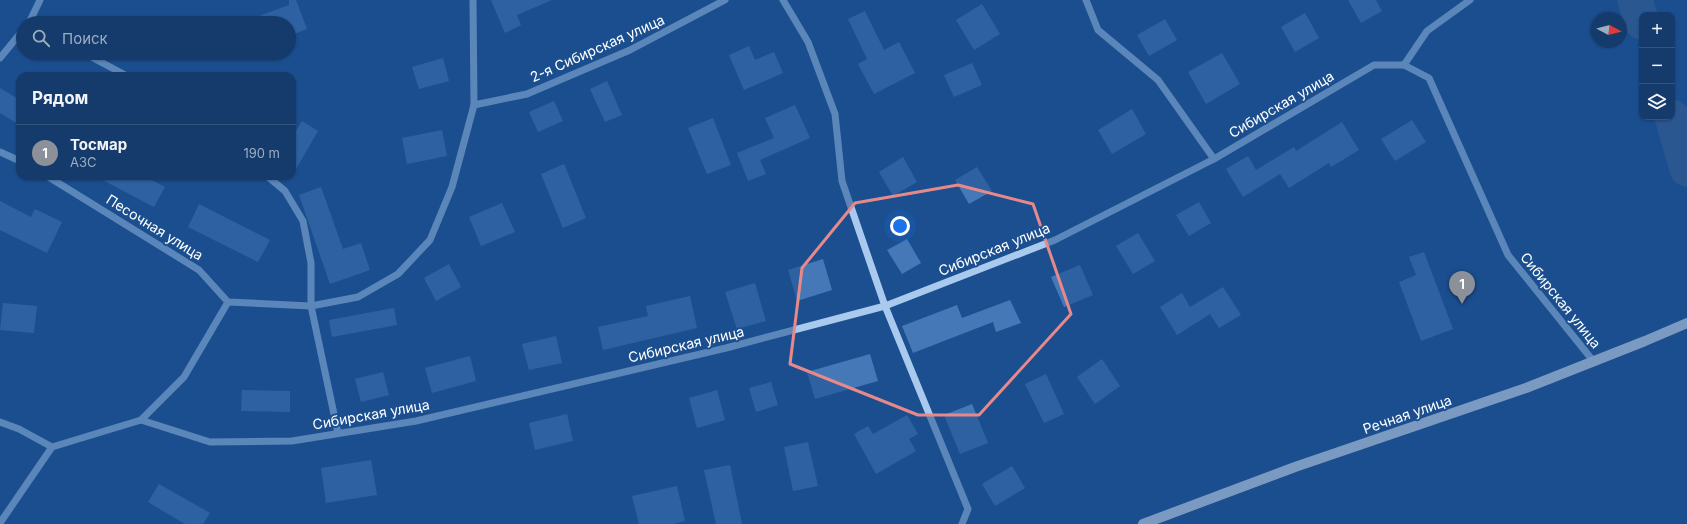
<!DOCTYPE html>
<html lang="ru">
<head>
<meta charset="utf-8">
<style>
	body { margin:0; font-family:Inter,sans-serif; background:#1d4271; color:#f1f3f6 }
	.controls { position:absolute; right:12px; top:12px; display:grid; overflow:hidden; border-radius:8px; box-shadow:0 1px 3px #0004 }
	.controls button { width:36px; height:36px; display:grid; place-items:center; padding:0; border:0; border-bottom:1px solid #33557e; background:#143b6b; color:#f1f3f6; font:20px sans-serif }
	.compass { position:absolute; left:1591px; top:12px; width:36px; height:36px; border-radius:50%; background:#143b6b; box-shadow:0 1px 3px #0004; rotate:97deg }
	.you { position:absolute; left:900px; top:226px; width:14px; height:14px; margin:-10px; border:3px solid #fff; border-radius:50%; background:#1a73e8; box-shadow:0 0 0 6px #1a73e833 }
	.badge { display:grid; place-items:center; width:26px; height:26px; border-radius:50%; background:#8c9099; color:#fff; font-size:13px; font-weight:700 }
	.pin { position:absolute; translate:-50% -33px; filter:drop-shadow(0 1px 2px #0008) }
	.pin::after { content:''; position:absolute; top:21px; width:14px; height:12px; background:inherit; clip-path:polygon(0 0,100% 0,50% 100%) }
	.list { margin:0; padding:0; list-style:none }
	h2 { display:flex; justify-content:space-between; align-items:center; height:52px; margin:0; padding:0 16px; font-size:17px }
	h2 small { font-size:13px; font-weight:400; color:#9dadc1 }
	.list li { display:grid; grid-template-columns:26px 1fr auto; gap:12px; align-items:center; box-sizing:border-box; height:56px; padding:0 16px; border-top:1px solid #33557e }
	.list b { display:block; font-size:15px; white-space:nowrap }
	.list p { margin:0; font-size:13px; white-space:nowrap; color:#9dadc1 }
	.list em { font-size:13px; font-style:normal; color:#9dadc1 }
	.icon { flex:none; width:22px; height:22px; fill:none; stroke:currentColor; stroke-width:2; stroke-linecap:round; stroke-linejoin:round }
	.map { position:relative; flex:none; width:1687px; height:524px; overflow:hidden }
	.search { position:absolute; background:#143b6b; box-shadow:0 1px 3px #0004; left:16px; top:16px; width:280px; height:44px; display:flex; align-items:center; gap:10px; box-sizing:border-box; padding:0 14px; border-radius:22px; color:#9dadc1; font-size:15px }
	.panel { position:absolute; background:#143b6b; box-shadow:0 1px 3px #0004; left:16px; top:72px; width:280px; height:108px; border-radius:12px }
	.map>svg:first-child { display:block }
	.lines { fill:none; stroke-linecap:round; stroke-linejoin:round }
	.river { stroke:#3c6290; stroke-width:35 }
	.building { fill:#4478b7 }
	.minor { stroke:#a9c9ee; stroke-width:7 }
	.major { stroke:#f0f6ff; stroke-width:10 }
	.marked { fill:none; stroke:#e88989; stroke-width:3; stroke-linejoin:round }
	.labels { text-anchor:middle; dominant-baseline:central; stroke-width:4; stroke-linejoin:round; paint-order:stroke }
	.street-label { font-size:14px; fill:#fff; stroke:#1b4f8f }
</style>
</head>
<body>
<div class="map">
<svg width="1687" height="524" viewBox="0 0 1687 524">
	<rect width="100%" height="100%" fill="#1b4f8f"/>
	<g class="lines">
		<g class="river">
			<polyline points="1635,0 1642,22"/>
			<polyline points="1672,117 1687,169"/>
		</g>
	</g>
	<g class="building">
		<polygon points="289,0 296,0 307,29 289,36 289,23 246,23 246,21 289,5"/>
		<polygon points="491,0 552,0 517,15 521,25 505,33"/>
		<polygon points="1348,0 1376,0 1382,11 1361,23"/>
		<polygon points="982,4 1000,34 974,50 956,20"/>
		<polygon points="865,11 884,50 899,42 915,73 874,94 858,64 867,59 848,19"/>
		<polygon points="1305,13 1319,38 1295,52 1281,27"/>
		<polygon points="1165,19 1177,40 1149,56 1137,35"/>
		<polygon points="749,46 755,60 774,52 783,73 744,90 729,55"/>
		<polygon points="1222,53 1240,84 1206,104 1188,72"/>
		<polygon points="443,58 449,81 419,89 412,67"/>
		<polygon points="972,63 982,85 954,97 944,75"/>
		<polygon points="607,81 622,115 605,122 590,89"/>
		<polygon points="0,88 20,100 20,125 0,113"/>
		<polygon points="554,101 563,121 538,132 529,112"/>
		<polygon points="795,105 810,138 760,160 766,174 748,181 737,153 774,138 765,118"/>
		<polygon points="1132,109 1146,134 1112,154 1098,130"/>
		<polygon points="713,118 731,165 707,174 688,128"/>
		<polygon points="1412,120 1426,142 1395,161 1381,139"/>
		<polygon points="302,121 318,131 292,176 292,137"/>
		<polygon points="1342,122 1359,150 1331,167 1329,163 1289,188 1280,174 1243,197 1226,169 1248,156 1256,170 1294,147 1296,151"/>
		<polygon points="442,130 447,156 407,164 402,138"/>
		<polygon points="903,157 917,182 893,196 879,172"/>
		<polygon points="564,164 586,218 563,228 541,174"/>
		<polygon points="977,167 992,191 969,204 955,180"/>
		<polygon points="95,176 144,176 165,187 154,207"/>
		<polygon points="321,187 343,249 361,243 370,270 330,284 299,195"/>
		<polygon points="0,201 31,217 35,209 62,222 47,253 0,230"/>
		<polygon points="1199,202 1211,223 1189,236 1176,215"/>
		<polygon points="502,203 515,232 481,246 469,217"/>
		<polygon points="199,204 270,240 258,262 188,227"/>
		<polygon points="1138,233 1155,261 1133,274 1116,246"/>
		<polygon points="907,239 921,263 902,274 887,250"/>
		<polygon points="1424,252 1453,329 1421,341 1399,282 1416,275 1409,257"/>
		<polygon points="823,259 832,290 797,301 788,270"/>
		<polygon points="449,264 461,287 436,301 424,278"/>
		<polygon points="1080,265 1093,295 1064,307 1051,277"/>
		<polygon points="755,283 766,321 737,329 725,292"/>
		<polygon points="1223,287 1241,315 1219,328 1210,314 1177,335 1160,307 1182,293 1190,307"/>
		<polygon points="690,296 697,328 603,350 598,327 648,316 646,306"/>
		<polygon points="1010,300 1021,323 996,332 993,322 913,353 902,326 957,305 962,318"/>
		<polygon points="3,303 37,306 34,333 0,330"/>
		<polygon points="394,308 397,325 332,337 329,320"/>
		<polygon points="556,336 562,363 529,370 522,344"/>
		<polygon points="870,354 878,381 815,399 807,372"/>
		<polygon points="470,356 476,381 432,393 425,368"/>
		<polygon points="1102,359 1120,386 1095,404 1077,377"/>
		<polygon points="383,372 389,395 361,402 355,379"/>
		<polygon points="1046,374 1064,414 1044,423 1025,384"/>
		<polygon points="771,382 778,405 756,412 749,388"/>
		<polygon points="242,390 290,391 290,412 241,411"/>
		<polygon points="717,390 725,420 697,428 689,398"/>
		<polygon points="972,404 988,443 960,454 944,415"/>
		<polygon points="567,414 573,441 535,450 529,423"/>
		<polygon points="907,415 918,434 909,439 916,451 876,474 854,434 868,426 873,434"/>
		<polygon points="808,442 818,486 793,491 784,447"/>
		<polygon points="371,460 377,495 326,503 321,468"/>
		<polygon points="730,465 742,524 716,524 704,470"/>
		<polygon points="1012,466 1025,488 995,506 982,484"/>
		<polygon points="159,484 210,513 203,524 185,524 148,502"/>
		<polygon points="677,486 685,521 673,524 639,524 632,496"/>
	</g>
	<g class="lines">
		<g class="minor">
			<polyline points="783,0 808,42 835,114 842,181 885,306 968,509 962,524"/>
			<polyline points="1086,0 1098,30 1158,80 1214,159"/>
			<polyline points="29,23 40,0"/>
			<polyline points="84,53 127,76"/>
			<polyline points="0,58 23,30"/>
			<polyline points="1404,65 1427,31 1470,0"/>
			<polyline points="474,105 527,94 630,50 725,0"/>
			<polyline points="0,152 20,161"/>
			<polyline points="47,176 199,270 228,302 311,306 358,297 398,274 430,240 452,187 474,105 473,0"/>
			<polyline points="267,176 285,191 303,221 311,263 311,306 338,433"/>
			<polyline points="141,420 184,377 228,302"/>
			<polyline points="0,422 19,429 52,447 141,420 210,442 292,441 416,421 726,348 885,306 1055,240 1214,159 1374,65 1404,65 1429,78 1508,255 1594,362"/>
			<polyline points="0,523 52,447"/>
		</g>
		<polyline class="major" points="1143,524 1295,467 1526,388 1645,341 1687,323"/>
	</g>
	<path d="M0 0H1687V524H0ZM958,185L1033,204L1071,314L979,415H918L790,364L802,268L855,203Z" fill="#1b4f8f" fill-opacity=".55" fill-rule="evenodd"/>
	<path class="marked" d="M958,185L1033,204L1071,314L979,415H918L790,364L802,268L855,203Z"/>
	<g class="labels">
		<g class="street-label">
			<text transform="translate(597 48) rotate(-24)">2-я Сибирская улица</text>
			<text transform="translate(1281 104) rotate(-30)">Сибирская улица</text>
			<text transform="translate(155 227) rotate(32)">Песочная улица</text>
			<text transform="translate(994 249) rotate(-22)">Сибирская улица</text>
			<text transform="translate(1561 300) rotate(51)">Сибирская улица</text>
			<text transform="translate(686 344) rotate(-13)">Сибирская улица</text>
			<text transform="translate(371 414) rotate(-10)">Сибирская улица</text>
			<text transform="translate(1407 414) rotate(-19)">Речная улица</text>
		</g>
	</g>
</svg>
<div class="controls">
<button>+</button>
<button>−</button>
<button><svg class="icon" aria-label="layers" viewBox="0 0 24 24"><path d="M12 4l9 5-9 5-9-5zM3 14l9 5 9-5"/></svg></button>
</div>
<svg class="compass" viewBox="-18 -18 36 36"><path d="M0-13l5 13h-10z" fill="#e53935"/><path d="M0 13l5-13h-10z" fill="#9dadc1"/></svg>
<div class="you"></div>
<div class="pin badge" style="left:1462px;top:304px">1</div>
<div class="search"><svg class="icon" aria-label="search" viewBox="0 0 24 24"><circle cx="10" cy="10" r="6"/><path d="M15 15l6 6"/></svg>Поиск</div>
<section class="panel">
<h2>Рядом<small></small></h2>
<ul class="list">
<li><span class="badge">1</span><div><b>Тосмар</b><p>АЗС</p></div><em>190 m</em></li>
</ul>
</section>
</div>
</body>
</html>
